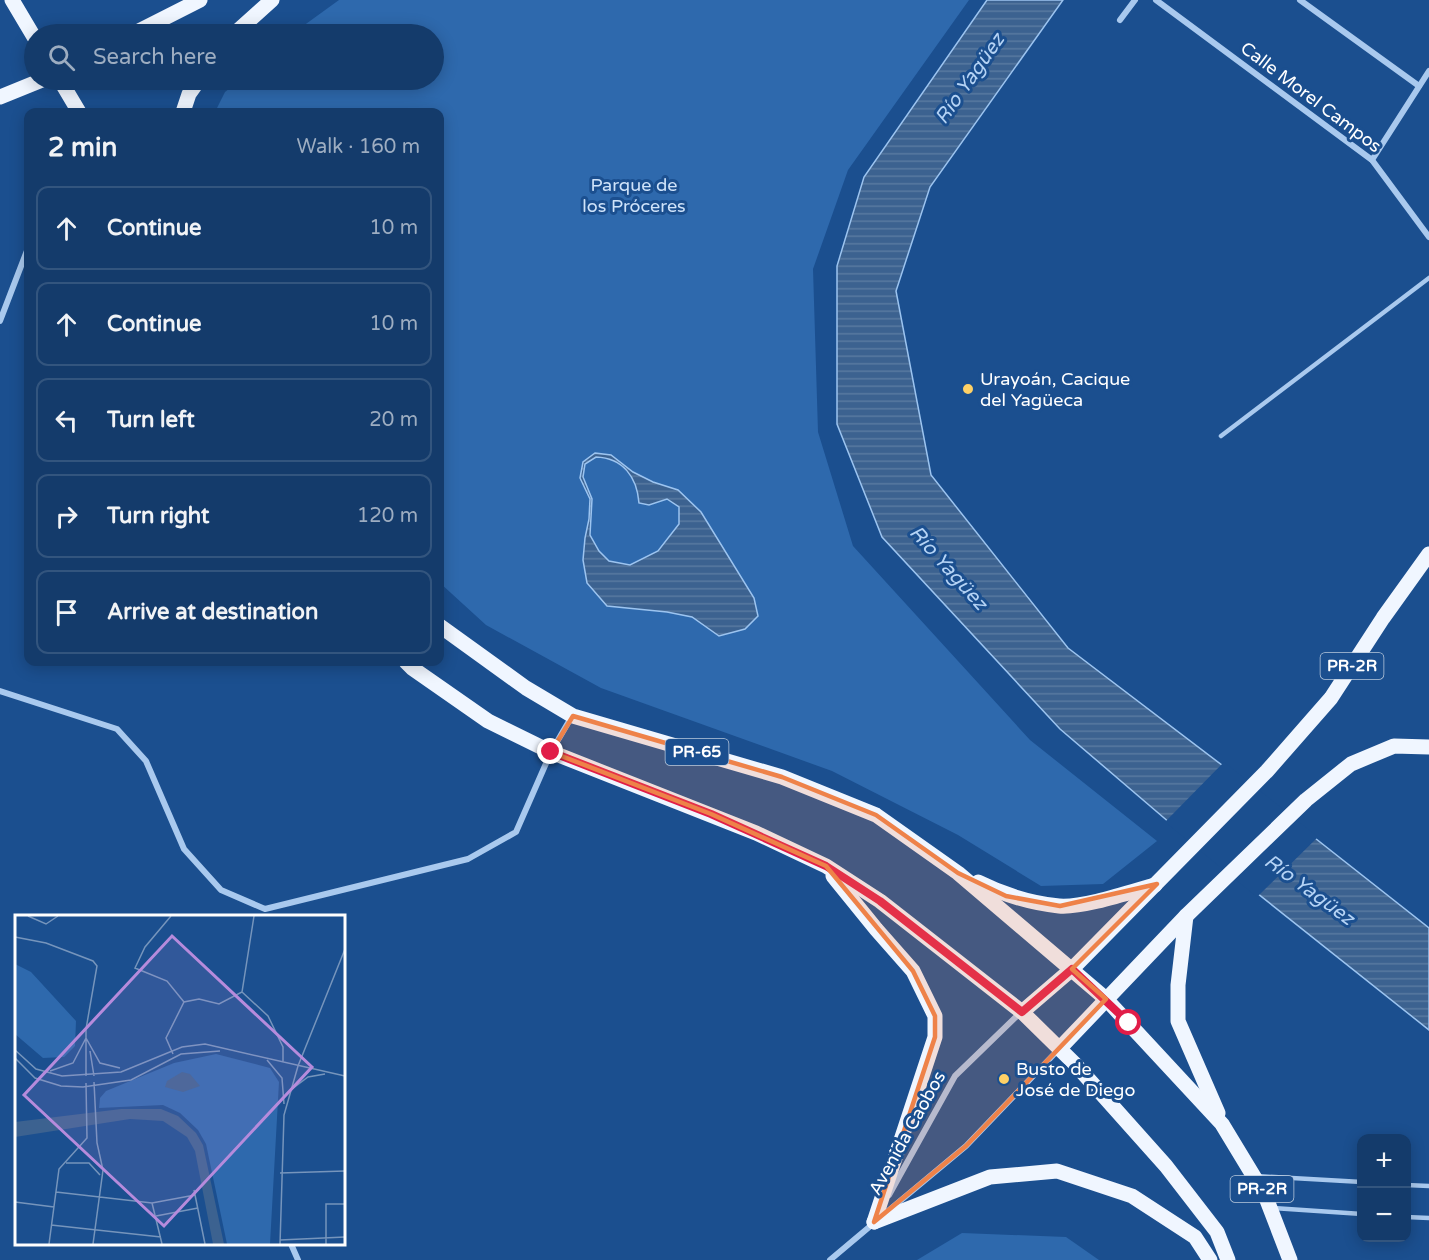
<!DOCTYPE html>
<html lang="en">
<head>
<meta charset="utf-8">
<style>
	body { margin:0; font-family:"Varela Round",sans-serif; background:#214673; color:#f1f3f6 }
	.controls { position:absolute; right:18px; bottom:18px; display:grid; overflow:hidden; border-radius:12px; box-shadow:0 3px 15px #0003 }
	.controls button { width:54px; height:54px; display:grid; place-items:center; padding:0; border:0; border-bottom:2px solid #33557e; background:#143b6b; color:#f1f3f6; font:30px sans-serif }
	.stop { position:absolute; width:18px; height:18px; margin:-14px; border:4px solid #e11d48; border-radius:50%; background:#fff }
	.stop.end { background:#e11d48; border-color:#fff; box-shadow:0 2px 6px #0008 }
	.list { margin:0; padding:0; list-style:none }
	h2 { display:flex; justify-content:space-between; align-items:center; height:78px; margin:0; padding:0 24px; font-size:26px }
	h2 small { font-size:20px; font-weight:400; color:#9dadc1 }
	.list li { display:grid; grid-template-columns:39px 1fr auto; gap:18px; align-items:center; box-sizing:border-box; height:84px; margin:0 12px 12px; padding:0 12px; border:2px solid #33557e; border-radius:12px }
	.list b { display:block; font-size:22px; white-space:nowrap }
	.list em { font-size:20px; font-style:normal; color:#9dadc1 }
	.icon { flex:none; width:33px; height:33px; fill:none; stroke:currentColor; stroke-width:2; stroke-linecap:round; stroke-linejoin:round }
	.map { position:relative; flex:none; width:1429px; height:1260px; overflow:hidden }
	.search { position:absolute; background:#143b6b; box-shadow:0 3px 15px #0003; left:24px; top:24px; width:420px; height:66px; display:flex; align-items:center; gap:15px; box-sizing:border-box; padding:0 21px; border-radius:33px; color:#9dadc1; font-size:22px }
	.panel { position:absolute; background:#143b6b; box-shadow:0 3px 15px #0003; left:24px; top:108px; width:420px; height:558px; border-radius:12px }
	.map>svg:first-child { display:block }
	.green { fill:#2e69ad }
	.water { fill:url(#water-rules); stroke:#9cc4f0; stroke-width:1.5; fill-rule:evenodd }
	.pier { fill:#1b4f8f }
	.lines { fill:none; stroke-linecap:round; stroke-linejoin:round }
	.service { stroke:#a9c9ee; stroke-width:4.5 }
	.minor { stroke:#a9c9ee; stroke-width:6 }
	.primary { stroke:#f0f6ff; stroke-width:15 }
	.route { stroke:#e11d48; stroke-width:8 }
	.marked { fill:#ee8249; fill-opacity:0.2; stroke:#ee8249; stroke-width:4.5; stroke-linejoin:round }
	.poi-dot { fill:#ffd166; stroke:#1b4f8f; stroke-width:2 }
	.labels { text-anchor:middle; dominant-baseline:central; stroke-width:6; stroke-linejoin:round; paint-order:stroke }
	.shield { fill:#1b4f8f; stroke:#bbcadd; stroke-width:1.5 }
	.shield-label { font-size:16px; font-weight:bold; fill:#fff }
	.street-label { font-size:18px; fill:#fff; stroke:#1b4f8f }
	.park-label { font-size:18px; fill:#cfe3fa; stroke:#1b4f8f }
	.poi-label { font-size:18px; fill:#fff; stroke:#1b4f8f; text-anchor:start }
	.water-label { font-size:20px; font-style:italic; fill:#b5d3f5; stroke:#1b4f8f }
	.inset-road { fill:none; stroke:#7695bc; stroke-width:1.5 }
	.view { fill:#b68bdc; fill-opacity:0.15; stroke:#b68bdc; stroke-width:3 }
	.inset-edge { fill:none; stroke:#fff; stroke-width:3 }
</style>
</head>
<body>
<div class="map">
<svg width="1429" height="1260" viewBox="0 0 1429 1260">
	<defs>
		<pattern id="water-rules" width="6" height="5" patternUnits="userSpaceOnUse" patternTransform="scale(1.5)"><rect width="6" height="5" fill="#3c6290"/><path d="M0 2.5h6" fill="none" stroke="#597aa1"/></pattern>
	</defs>
	<rect width="100%" height="100%" fill="#1b4f8f"/>
	<g class="green">
		<polygon points="339,0 969,0 848,170 813,269 818,432 853,546 1030,740 1157,841 1103,884 1041,886 958,835 832,771 601,688 486,625 440,583 440,112 215,112 225,92 240,80 434,80 434,34 292,34"/>
		<polygon points="962,1233 1066,1237 1099,1260 917,1260"/>
	</g>
	<g class="water">
		<polygon points="987,0 1063,0 930,187 896,291 931,475 1068,648 1235,775 1429,928 1429,1030 1184,835 1060,729 882,537 837,424 837,266 864,177"/>
		<path d="M595,453L611,455L633,472L653,482L678,490L701,512L754,598L758,616L745,629L719,636L692,617L667,612L607,606L587,583L583,560L585,538L589,519L590,499L580,478L583,462ZM596,457C623,458 637,477 639,503L649,505L667,499L679,507V524L658,551L630,565L609,561L599,551L590,535L592,499L583,477L585,464Z"/>
	</g>
	<polygon class="pier" points="1224,762 1318,837 1257,897 1165,822"/>
	<g class="lines">
		<g class="service">
			<polyline points="1221,436 1429,278"/>
			<polyline points="1256,1176 1362,1182"/>
			<polyline points="1406,1185 1429,1186"/>
			<polyline points="1273,1208 1362,1214"/>
			<polyline points="1406,1217 1429,1218"/>
		</g>
		<g class="minor">
			<polyline points="1156,0 1372,160 1429,237"/>
			<polyline points="1300,0 1419,86"/>
			<polyline points="1120,20 1135,0"/>
			<polyline points="1372,160 1429,71"/>
			<polyline points="0,321 28,248"/>
			<polyline points="0,691 117,729 146,761 184,849 221,890 265,909 468,859 516,832 551,752 572,716"/>
			<polyline points="889,1195 955,1076 1020,1013"/>
			<polyline points="888,1211 966,1146 1059,1049"/>
			<polyline points="291,1244 298,1260"/>
			<polyline points="830,1260 874,1223"/>
		</g>
		<g class="primary">
			<polyline points="12,0 34,37"/>
			<polyline points="133,34 200,0"/>
			<polyline points="234,34 272,0"/>
			<polyline points="60,80 79,112"/>
			<polyline points="0,97 42,80"/>
			<polyline points="183,112 189,94 199,80"/>
			<polyline points="440,626 526,688 573,716 782,777 876,815 958,873 1106,999 1222,1124 1265,1195 1290,1260"/>
			<polyline points="406,662 412,668 488,721 551,752 756,833 826,866 880,901 1022,1012 1075,1064 1166,1166 1217,1232 1228,1260"/>
			<polyline points="833,876 876,929 913,971 935,1016 935,1037 874,1222"/>
			<path d="M978,882C1004,895 1030,903 1059,906C1083,908 1130,892 1155,885"/>
			<polyline points="1186,916 1178,985 1178,1021 1218,1113"/>
			<polyline points="1022,1012 1072,969 1267,771 1331,698 1383,618 1429,554"/>
			<polyline points="1060,1048 1186,916 1306,800 1351,764 1394,746 1429,747"/>
			<polyline points="874,1222 990,1177 1057,1171 1132,1196 1195,1237 1210,1260"/>
		</g>
	</g>
	<g class="lines">
		<polyline class="route" points="551,752 711,814 826,866 880,901 1022,1012 1072,969 1129,1023"/>
	</g>
	<path class="marked" d="M573,716L782,777L876,815L958,873L1006,896L1060,906L1157,884L1072,969L1106,999L966,1146L874,1222L935,1037V1016L913,971L826,866L711,814L551,752Z"/>
	<g class="poi-dot">
		<circle cx="968" cy="389" r="6"/>
		<circle cx="1004" cy="1079" r="6"/>
	</g>
	<g class="labels">
		<g class="shield">
			<rect x="1320.5" y="653" width="63" height="26" rx="4.5"/>
			<rect x="665.5" y="739" width="63" height="26" rx="4.5"/>
			<rect x="1230.5" y="1176" width="63" height="26" rx="4.5"/>
		</g>
		<g class="shield-label">
			<text x="1352" y="666">PR-2R</text>
			<text x="697" y="752">PR-65</text>
			<text x="1262" y="1189">PR-2R</text>
		</g>
		<g class="street-label">
			<text transform="translate(1311 97) rotate(37)">Calle Morel Campos</text>
			<text transform="translate(907 1133) rotate(-61)">Avenida Caobos</text>
		</g>
		<g class="park-label">
			<text x="634" y="185">Parque de<tspan x="634" dy="21">los Próceres</tspan></text>
		</g>
		<g class="poi-label">
			<text x="980" y="379">Urayoán, Cacique<tspan x="980" dy="21">del Yagüeca</tspan></text>
			<text x="1016" y="1069">Busto de<tspan x="1016" dy="21">José de Diego</tspan></text>
		</g>
		<g class="water-label">
			<text transform="translate(970 79) rotate(-55)">Río Yagüez</text>
			<text transform="translate(948 568) rotate(48)">Río Yagüez</text>
			<text transform="translate(1309 890) rotate(36)">Río Yagüez</text>
		</g>
	</g>
	<g transform="translate(15 915)">
		<rect width="330" height="330" fill="#1b4f8f"/>
		<path d="M0,49L16,57L61,106L60,131L49,142L28,143L0,119ZM201,139L255,153L264,167L255,329H212L191,229L183,215L165,198L148,190L84,193L85,183L91,176L159,148Z" fill="#2e69ad"/>
		<path d="M167,157L175,159L185,171L168,177L150,172L152,166ZM106,194H146L163,201L181,218L188,230L209,329H198L180,236L172,222L148,206L115,204L0,222V207Z" fill="#3c6290"/>
		<path class="inset-road" d="M13,1L31,9L43,1M156,1L130,32L120,53L152,66L169,87M0,22L31,28L78,46L82,51L71,114V161M227,77L253,101L268,132V147M71,123L85,148L105,153M0,135L21,154L47,161L106,157L167,132L190,129L330,161M75,136L79,161M158,139L151,123L169,87L184,84L204,89L227,77L239,1M0,143L20,163L46,171L68,172L116,165L166,139L205,136M252,145L267,163L269,189M35,156L58,148L71,123M277,174L293,162L310,159M51,248H74L85,260M265,258L330,256M179,275L190,329M41,277L137,288L180,280M0,287L39,292M137,288L147,329M141,301L183,293M36,310L146,322M265,325L330,322M34,329L44,254L72,223L71,168M78,329L88,255L82,228L79,167M265,329L269,200L283,151L330,34M311,329V289H330"/>
		<path class="view" d="M157,21L297,152L149,311L9,180Z"/>
		<rect width="330" height="330" class="inset-edge"/>
	</g>
</svg>
<div class="controls">
<button>+</button>
<button>−</button>
</div>
<div class="stop" style="left:1129px;top:1023px"></div>
<div class="stop end" style="left:551px;top:752px"></div>
<div class="search"><svg class="icon" aria-label="search" viewBox="0 0 24 24"><circle cx="10" cy="10" r="6"/><path d="M15 15l6 6"/></svg>Search here</div>
<section class="panel">
<h2>2 min<small>Walk · 160 m</small></h2>
<ul class="list">
<li><svg class="icon" aria-label="ahead" viewBox="0 0 24 24"><path d="M12 20V5M6 11l6-6 6 6"/></svg><div><b>Continue</b></div><em>10 m</em></li>
<li><svg class="icon" aria-label="ahead" viewBox="0 0 24 24"><path d="M12 20V5M6 11l6-6 6 6"/></svg><div><b>Continue</b></div><em>10 m</em></li>
<li><svg class="icon" aria-label="left" viewBox="0 0 24 24"><path d="M17 20v-9H6M10 6l-5 5 5 5"/></svg><div><b>Turn left</b></div><em>20 m</em></li>
<li><svg class="icon" aria-label="right" viewBox="0 0 24 24"><path d="M7 20v-9h11M14 6l5 5-5 5"/></svg><div><b>Turn right</b></div><em>120 m</em></li>
<li><svg class="icon" aria-label="arrive" viewBox="0 0 24 24"><path d="M6 21V4h12l-3 4 3 4H6"/></svg><div><b>Arrive at destination</b></div></li>
</ul>
</section>
</div>
</body>
</html>
